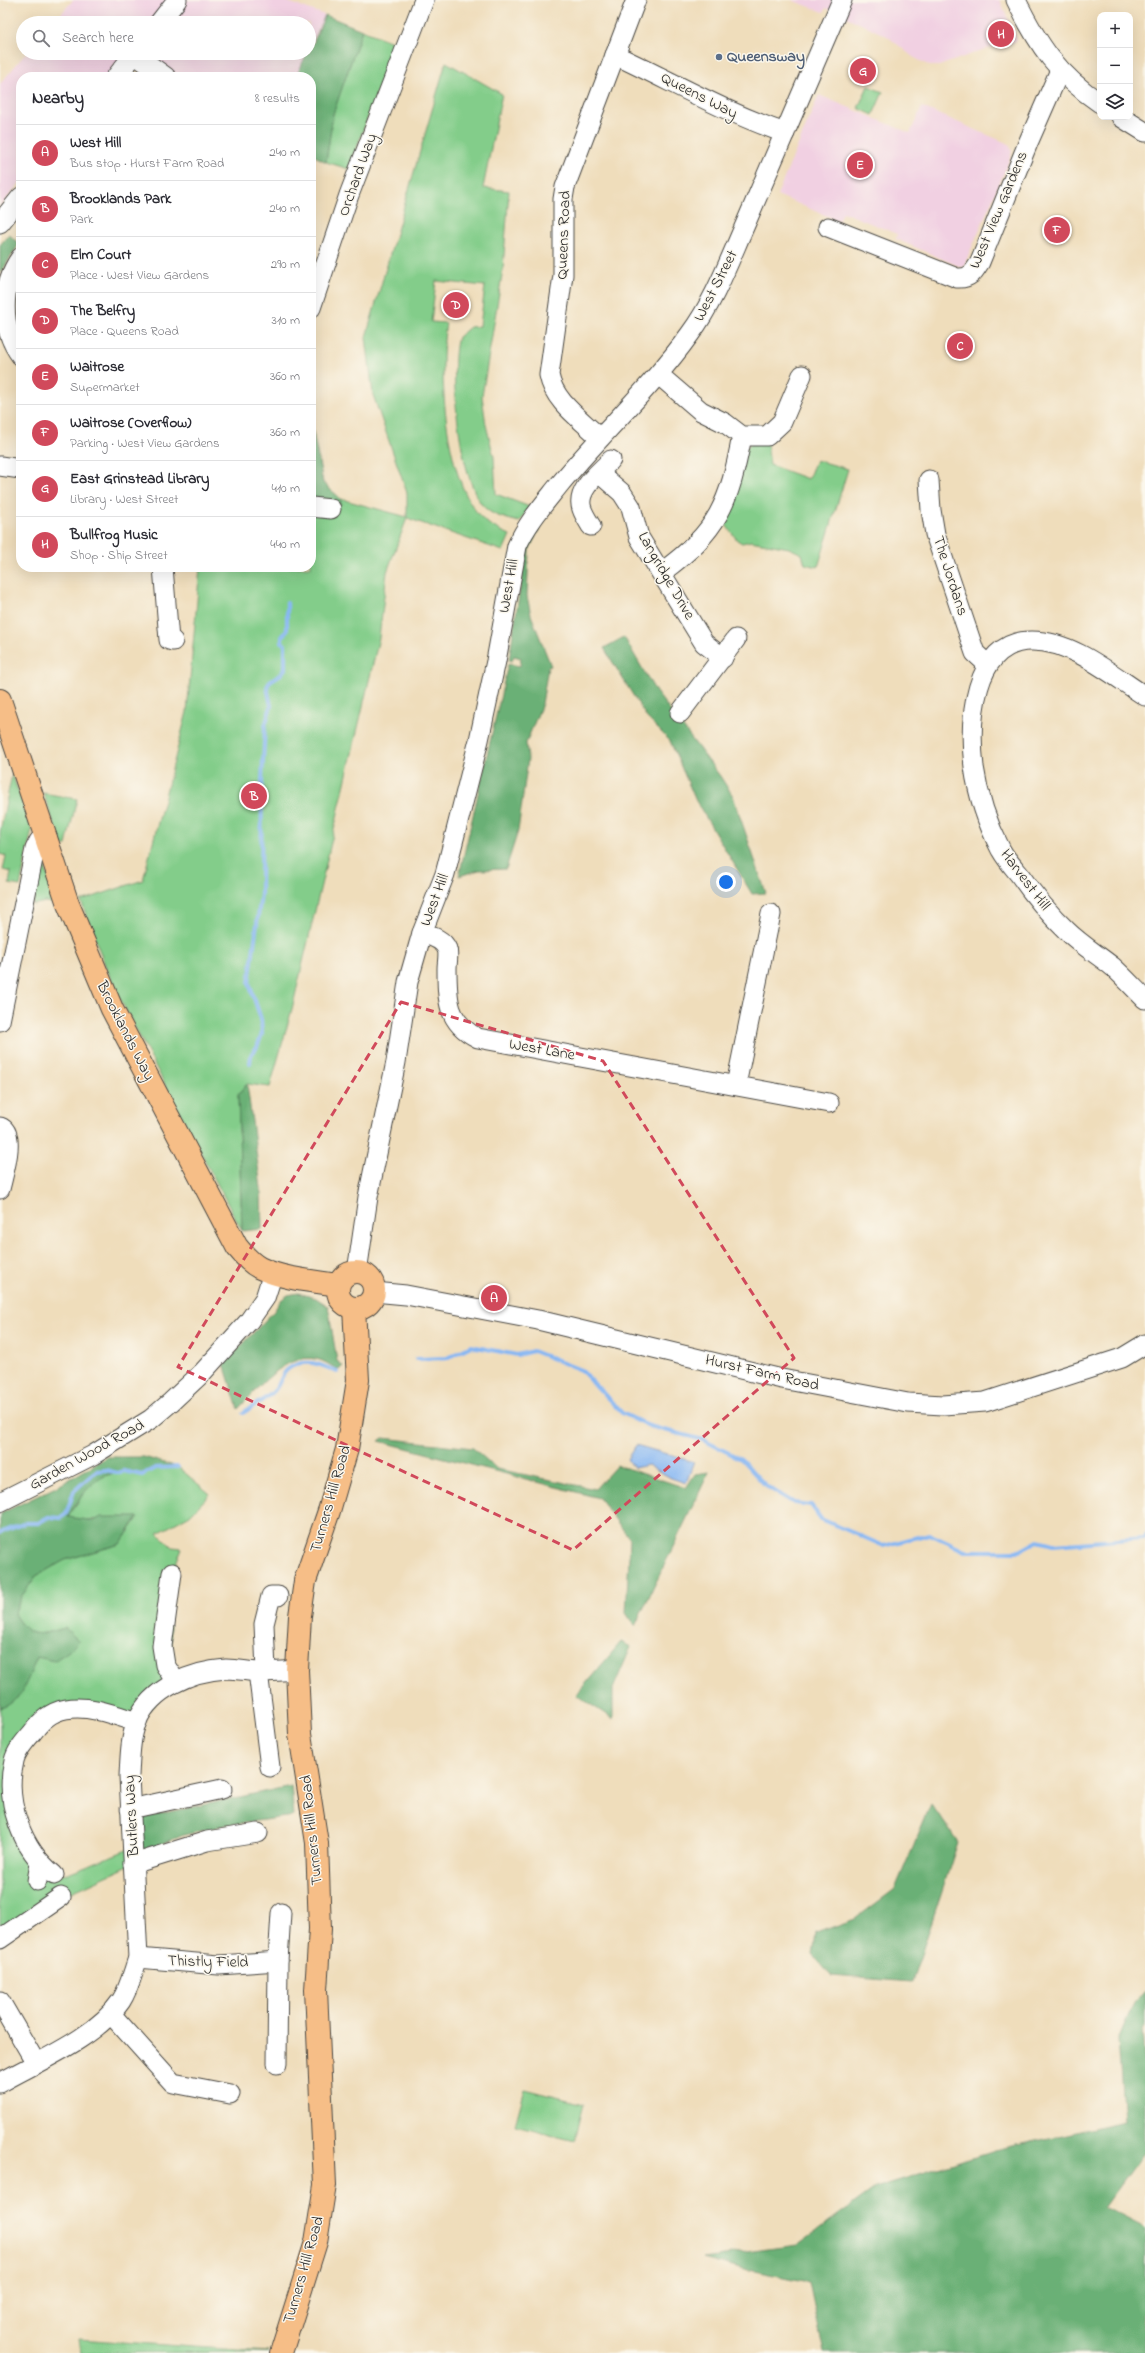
<!DOCTYPE html>
<html lang="en">
<head>
<meta charset="utf-8">
<style>
	body { margin:0; font-family:"Indie Flower",sans-serif; background:#f7f7f7; color:#2b2b33 }
	.controls { position:absolute; right:12px; top:12px; display:grid; overflow:hidden; border-radius:8px; box-shadow:0 4px 16px #0002 }
	.controls button { width:36px; height:36px; display:grid; place-items:center; padding:0; border:0; border-bottom:1px solid #e1e1e2; background:#fff; color:#2b2b33; font:20px sans-serif }
	.you { position:absolute; left:726px; top:882px; width:14px; height:14px; margin:-10px; border:3px solid #fff; border-radius:50%; background:#1a73e8; box-shadow:0 0 0 6px #1a73e833 }
	.badge { display:grid; place-items:center; width:26px; height:26px; border-radius:50%; background:#d1495b; color:#fff; font-size:13px; font-weight:700 }
	.pin { position:absolute; translate:-50% -50%; border:2px solid #fff; box-shadow:0 1px 4px #0006 }
	.list { margin:0; padding:0; list-style:none }
	h2 { display:flex; justify-content:space-between; align-items:center; height:52px; margin:0; padding:0 16px; font-size:17px }
	h2 small { font-size:13px; font-weight:400; color:#7c7c81 }
	.list li { display:grid; grid-template-columns:26px 1fr auto; gap:12px; align-items:center; box-sizing:border-box; height:56px; padding:0 16px; border-top:1px solid #e1e1e2 }
	.list b { display:block; font-size:15px; white-space:nowrap }
	.list p { margin:0; font-size:13px; white-space:nowrap; color:#7c7c81 }
	.list em { font-size:13px; font-style:normal; color:#7c7c81 }
	.icon { flex:none; width:22px; height:22px; fill:none; stroke:currentColor; stroke-width:2; stroke-linecap:round; stroke-linejoin:round }
	.map { position:relative; flex:none; width:1145px; height:2353px; overflow:hidden }
	.search { position:absolute; background:#fff; box-shadow:0 4px 16px #0002; left:16px; top:16px; width:300px; height:44px; display:flex; align-items:center; gap:10px; box-sizing:border-box; padding:0 14px; border-radius:22px; color:#7c7c81; font-size:15px }
	.panel { position:absolute; background:#fff; box-shadow:0 4px 16px #0002; left:16px; top:72px; width:300px; height:500px; border-radius:16px }
	.map>svg:first-child { display:block }
	.built { fill:#f1d0e2 }
	.green { fill:#83cd8a; stroke:#577c5a }
	.forest { fill:#6ab076; stroke:#4a6e50 }
	.water { fill:#87b7f3; stroke:#59718f }
	.lines { fill:none; stroke-linecap:round; stroke-linejoin:round }
	.stream { stroke:#87b7f3; stroke-width:4 }
	.minor-casing { stroke:#484641; stroke-width:21 }
	.major-casing { stroke:#484641; stroke-width:24 }
	.minor { stroke:#fff; stroke-width:19 }
	.major { stroke:#f6be87; stroke-width:22 }
	.marked { fill:none; stroke:#d1495b; stroke-width:3; stroke-dasharray:8 5; stroke-linejoin:round }
	.service-dot { fill:#5c6f8a; stroke:#fbf7ec; stroke-width:1.5 }
	.labels { text-anchor:middle; dominant-baseline:central; stroke-width:3; stroke-linejoin:round; paint-order:stroke }
	.service-label { font-size:16px; font-weight:bold; fill:#4e5e75; stroke:#fbf7ec; text-anchor:start }
	.street-label { font-size:16px; fill:#2b2b2b; stroke:#fbf7ec }
</style>
</head>
<body>
<div class="map">
<svg width="1145" height="2353" viewBox="0 0 1145 2353">
	<rect width="100%" height="100%" fill="#fbf7ec"/>
	<filter id="ink" filterUnits="userSpaceOnUse"><feTurbulence type="fractalNoise" baseFrequency=".025" numOctaves="2"/><feDisplacementMap in="SourceGraphic" scale="8" xChannelSelector="R" yChannelSelector="G"/><feConvolveMatrix kernelMatrix="1 2 1 2 8 2 1 2 1" color-interpolation-filters="sRGB"/></filter>
	<filter id="wash" filterUnits="userSpaceOnUse"><feTurbulence type="fractalNoise" baseFrequency=".012" numOctaves="4" result="noise"/><feDisplacementMap in="SourceGraphic" scale="16" xChannelSelector="R" yChannelSelector="G"/><feGaussianBlur stdDeviation="0.9" result="paint"/><feColorMatrix in="noise" values="0 0 0 0 0 0 0 0 0 0 0 0 0 0 0 0 0 1.4 0 .05"/><feComposite in="paint" operator="in"/></filter>
	<g filter="url(#wash)">
		<rect width="100%" height="100%" fill="#efddbb"/>
		<g class="built">
			<polygon points="73,0 283,0 325,15 309,49 309,23 53,23"/>
			<polygon points="791,0 1000,0 1017,40 1004,46 994,46 939,66 930,66 913,57 887,36 842,15 826,8 824,12"/>
			<polygon points="26,53 125,53 106,77 21,77 21,181 0,207 0,84"/>
			<polygon points="145,53 307,53 296,77 177,77"/>
			<polygon points="819,95 910,133 922,107 1009,144 1012,151 1009,161 963,268 896,239 897,234 843,212 839,221 777,195"/>
		</g>
		<g class="green">
			<polygon points="362,30 395,43 349,169 326,162 333,114"/>
			<path d="M446,62L502,94L483,188L509,191L503,269L482,396L486,425L494,457L496,494L530,507L519,522C508,519 493,516 485,508C460,485 448,369 458,337L470,327L480,326L485,286L436,281L431,322L446,323C438,372 445,477 479,515C487,525 499,530 510,535L503,551L407,518L387,572L379,638L292,1009L270,1087L247,1084L238,1095L242,1231L123,1005L106,968L81,901L143,880L187,712L200,567H311V371L316,372L312,427L323,483L341,499L407,517V493L373,395L366,337Z"/>
			<polygon points="868,86 883,92 873,115 858,108"/>
			<polygon points="767,443 770,465 808,479 816,460 848,469 818,567 805,564 802,554 789,548 751,541 742,543 737,540 723,521 745,451 750,444"/>
			<polygon points="12,774 32,829 20,886 9,884 11,872 3,870 6,856 0,854 0,832"/>
			<polygon points="43,793 77,799 66,845 62,846"/>
			<polygon points="41,857 59,904 45,902 33,905"/>
			<path d="M178,1467L210,1494L190,1515L158,1533L172,1547L182,1548L172,1573L167,1602L176,1682L137,1722L66,1709L24,1742L16,1817L54,1875L68,1873L132,1848L133,1864L61,1897L0,1939V1708C23,1702 26,1676 37,1658C44,1647 56,1638 65,1628C38,1635 30,1640 14,1614L21,1597L36,1576L65,1560L120,1544L138,1518C114,1515 91,1524 68,1517L89,1485L99,1477L123,1471L138,1475L155,1468Z"/>
			<polygon points="525,2089 584,2104 575,2140 515,2125"/>
			<polygon points="78,2339 268,2352 80,2353"/>
		</g>
		<g class="forest">
			<polygon points="325,15 362,30 333,114 326,162 313,155 311,156 311,77 296,77 307,53 309,53"/>
			<polygon points="9,234 19,244 0,274 0,245"/>
			<polygon points="311,371 316,372 312,427 323,483 341,499 341,504 319,503 311,500"/>
			<polygon points="542,523 529,550 527,596 531,615 551,666 548,667 542,704 526,743 528,759 518,831 506,869 479,870 459,876 508,664 520,666 521,658 514,656 512,661 509,660 526,550"/>
			<polygon points="624,637 656,692 720,776 733,796 766,893 752,894 696,801 670,741 647,718 604,648"/>
			<polygon points="247,1084 261,1188 262,1229 242,1231 238,1095"/>
			<path d="M298,1293L316,1298L328,1306L337,1361L343,1366L339,1370C332,1367 324,1360 316,1359C284,1353 258,1389 238,1409L224,1364L274,1311L281,1300L288,1295Z"/>
			<polygon points="383,1438 473,1448 497,1469 595,1489 617,1465 686,1488 695,1474 709,1472 635,1626 626,1613 630,1539 599,1498 379,1441"/>
			<path d="M107,1457H144L178,1467L155,1468L142,1475C136,1475 131,1471 124,1471C96,1473 81,1494 68,1517L94,1521L101,1517H138L120,1544L65,1560L36,1576L21,1597L14,1614C30,1640 38,1635 65,1628L79,1641L69,1651L54,1661L37,1657C29,1676 22,1703 0,1708V1514L60,1485Z"/>
			<polygon points="621,1642 631,1647 613,1689 613,1719 576,1695"/>
			<polygon points="291,1786 294,1816 226,1825 184,1835 139,1853 137,1819"/>
			<polygon points="931,1804 958,1842 912,1982 831,1976 813,1955 816,1933 855,1919 895,1889"/>
			<polygon points="1145,1990 1145,2026 1142,2030 1145,2069 1145,2150 1104,2207 1145,2228 1145,2311 1141,2315 1145,2332 1145,2353 824,2353 809,2282 744,2269 703,2258 797,2245 875,2188 995,2150 1124,2121 1118,2040 1134,2002"/>
		</g>
		<polygon class="water" points="636,1445 694,1462 686,1483 671,1478 648,1465 634,1468 627,1459"/>
		<g class="lines">
			<g class="stream">
				<polyline points="250,1063 251,1055 257,1047 262,1034 261,1019 249,983 261,894 262,780 265,726 271,706 267,687 270,681 281,674 285,669 285,645 282,642 282,637 287,630 287,603"/>
				<polyline points="416,1359 447,1358 471,1346 517,1355 533,1351 581,1370 622,1413 649,1426 703,1440 741,1459 766,1486 794,1503 811,1505 821,1519 884,1546 929,1534 965,1551 1020,1551 1038,1541 1053,1545 1143,1538 1145,1535"/>
				<path d="M243,1413C252,1406 268,1398 274,1391C280,1385 281,1375 287,1370C303,1356 322,1365 337,1372"/>
				<polyline points="0,1533 25,1523 38,1523 49,1517 61,1518 66,1514 74,1491 96,1471 106,1470 118,1473 123,1471 142,1475 155,1468 178,1467"/>
			</g>
		</g>
	</g>
	<g filter="url(#ink)">
		<g class="lines">
			<g class="minor-casing">
				<g id="minor">
					<path d="M1016,0C1038,45 1058,75 1100,103"/>
					<polyline points="159,23 177,0"/>
					<polyline points="134,54 166,77"/>
					<path d="M615,55C673,82 724,112 785,133"/>
					<polyline points="116,77 135,53"/>
					<polyline points="1121,117 1145,132"/>
					<polyline points="0,223 21,197"/>
					<path d="M828,227L957,278C970,279 974,272 980,262L1028,143L1060,70"/>
					<path d="M21,257C0,286 0,328 21,356"/>
					<polyline points="311,308 349,195 424,0"/>
					<polyline points="659,375 701,411 725,423 742,436 767,436 782,422 802,375"/>
					<path d="M600,438C581,419 554,402 549,375L563,275V199L565,187L636,0"/>
					<polyline points="0,466 21,469"/>
					<polyline points="599,473 622,493 631,507 639,537 704,643 723,658"/>
					<polyline points="929,480 931,510 935,534 975,653 988,665"/>
					<polyline points="311,507 331,509"/>
					<path d="M591,526C588,521 584,515 582,509C575,490 600,472 611,460"/>
					<polyline points="163,567 169,640 173,641"/>
					<path d="M662,572C719,530 729,504 742,436"/>
					<path d="M1145,696C1112,675 1073,641 1032,641C972,640 969,724 974,767C978,795 988,825 1001,850C1006,859 1013,867 1019,874C1033,894 1048,913 1066,930C1080,944 1098,955 1113,967C1124,977 1135,989 1145,999"/>
					<polyline points="680,713 736,639"/>
					<path d="M422,933C431,936 443,939 447,949C449,954 447,963 447,968C447,999 447,1023 478,1038L829,1103"/>
					<polyline points="0,1021 35,849 39,841 47,837"/>
					<polyline points="736,1085 771,914"/>
					<path d="M0,1127C17,1133 3,1175 0,1189"/>
					<path d="M357,1272L368,1197L396,1062L408,982L422,933L445,874L479,740L496,661L517,546C527,523 544,504 559,485C601,434 651,388 690,334C714,302 729,261 745,225C778,150 809,75 842,0"/>
					<polyline points="374,1292 406,1295 538,1320 782,1379 908,1403 943,1405 985,1402 1122,1358 1145,1344"/>
					<polyline points="0,1502 93,1455 151,1419 171,1402 202,1373 249,1321 265,1298 273,1273"/>
					<polyline points="172,1573 162,1646 165,1665 176,1682"/>
					<polyline points="266,1671 264,1624 271,1596 278,1596"/>
					<polyline points="258,1672 270,1767"/>
					<polyline points="130,1809 222,1789"/>
					<polyline points="133,1864 207,1841 258,1833"/>
					<path d="M54,1875C22,1849 4,1802 14,1761C16,1751 25,1741 32,1733C41,1721 50,1712 66,1709C90,1705 115,1715 137,1722"/>
					<polyline points="37,1881 40,1863"/>
					<polyline points="0,1939 61,1897"/>
					<polyline points="138,1958 219,1965 278,1961"/>
					<polyline points="0,2001 36,2063"/>
					<polyline points="111,2014 173,2083 230,2094"/>
					<polyline points="277,2064 278,1961 281,1913"/>
					<path d="M0,2083C38,2061 96,2038 121,2001C129,1989 133,1972 138,1958L129,1776C130,1758 130,1738 137,1721C151,1688 192,1671 226,1669C236,1669 246,1671 257,1672C270,1672 283,1671 297,1670"/>
				</g>
			</g>
			<g class="major-casing">
				<g id="major">
					<path d="M0,700L68,904L112,1009L237,1247C244,1255 250,1263 260,1268C283,1279 313,1281 338,1285"/>
					<circle cx="356" cy="1290" r="18"/>
					<polyline points="281,2353 316,2242 325,2185 316,1990 320,1929 317,1843 300,1734 297,1670 300,1616 305,1581 329,1511 347,1449 358,1380 354,1308"/>
				</g>
			</g>
			<use href="#minor" class="minor"/>
			<use href="#major" class="major"/>
		</g>
	</g>
	<path class="marked" d="M401,1002L603,1061L794,1358L573,1550L178,1367Z"/>
	<circle class="service-dot" cx="719" cy="57" r="4"/>
	<g class="labels">
		<g class="service-label">
			<text x="727" y="57">Queensway</text>
		</g>
		<g class="street-label">
			<text transform="translate(699 96) rotate(27)">Queens Way</text>
			<text transform="translate(358 175) rotate(-70)">Orchard Way</text>
			<text transform="translate(999 210) rotate(-67)">West View Gardens</text>
			<text transform="translate(564 235) rotate(-88)">Queens Road</text>
			<text transform="translate(716 286) rotate(-63)">West Street</text>
			<text transform="translate(666 576) rotate(60)">Langridge Drive</text>
			<text transform="translate(950 576) rotate(72)">The Jordans</text>
			<text transform="translate(509 586) rotate(-80)">West Hill</text>
			<text transform="translate(1025 880) rotate(53)">Harvest Hill</text>
			<text transform="translate(435 900) rotate(-69)">West Hill</text>
			<text transform="translate(125 1031) rotate(63)">Brooklands Way</text>
			<text transform="translate(542 1050) rotate(10)">West Lane</text>
			<text transform="translate(762 1373) rotate(13)">Hurst Farm Road</text>
			<text transform="translate(87 1455) rotate(-29)">Garden Wood Road</text>
			<text transform="translate(331 1499) rotate(-74)">Turners Hill Road</text>
			<text transform="translate(132 1816) rotate(-93)">Butlers Way</text>
			<text transform="translate(312 1830) rotate(-96)">Turners Hill Road</text>
			<text transform="translate(208 1962) rotate(1)">Thistly Field</text>
			<text transform="translate(304 2270) rotate(-74)">Turners Hill Road</text>
		</g>
	</g>
</svg>
<div class="controls">
<button>+</button>
<button>−</button>
<button><svg class="icon" aria-label="layers" viewBox="0 0 24 24"><path d="M12 4l9 5-9 5-9-5zM3 14l9 5 9-5"/></svg></button>
</div>
<div class="you"></div>
<div class="pin badge" style="left:494px;top:1298px">A</div>
<div class="pin badge" style="left:254px;top:796px">B</div>
<div class="pin badge" style="left:960px;top:346px">C</div>
<div class="pin badge" style="left:456px;top:305px">D</div>
<div class="pin badge" style="left:860px;top:165px">E</div>
<div class="pin badge" style="left:1057px;top:230px">F</div>
<div class="pin badge" style="left:863px;top:71px">G</div>
<div class="pin badge" style="left:1001px;top:34px">H</div>
<div class="search"><svg class="icon" aria-label="search" viewBox="0 0 24 24"><circle cx="10" cy="10" r="6"/><path d="M15 15l6 6"/></svg>Search here</div>
<section class="panel">
<h2>Nearby<small>8 results</small></h2>
<ul class="list">
<li><span class="badge">A</span><div><b>West Hill</b><p>Bus stop · Hurst Farm Road</p></div><em>240 m</em></li>
<li><span class="badge">B</span><div><b>Brooklands Park</b><p>Park</p></div><em>240 m</em></li>
<li><span class="badge">C</span><div><b>Elm Court</b><p>Place · West View Gardens</p></div><em>290 m</em></li>
<li><span class="badge">D</span><div><b>The Belfry</b><p>Place · Queens Road</p></div><em>310 m</em></li>
<li><span class="badge">E</span><div><b>Waitrose</b><p>Supermarket</p></div><em>360 m</em></li>
<li><span class="badge">F</span><div><b>Waitrose (Overflow)</b><p>Parking · West View Gardens</p></div><em>360 m</em></li>
<li><span class="badge">G</span><div><b>East Grinstead Library</b><p>Library · West Street</p></div><em>410 m</em></li>
<li><span class="badge">H</span><div><b>Bullfrog Music</b><p>Shop · Ship Street</p></div><em>440 m</em></li>
</ul>
</section>
</div>
</body>
</html>
